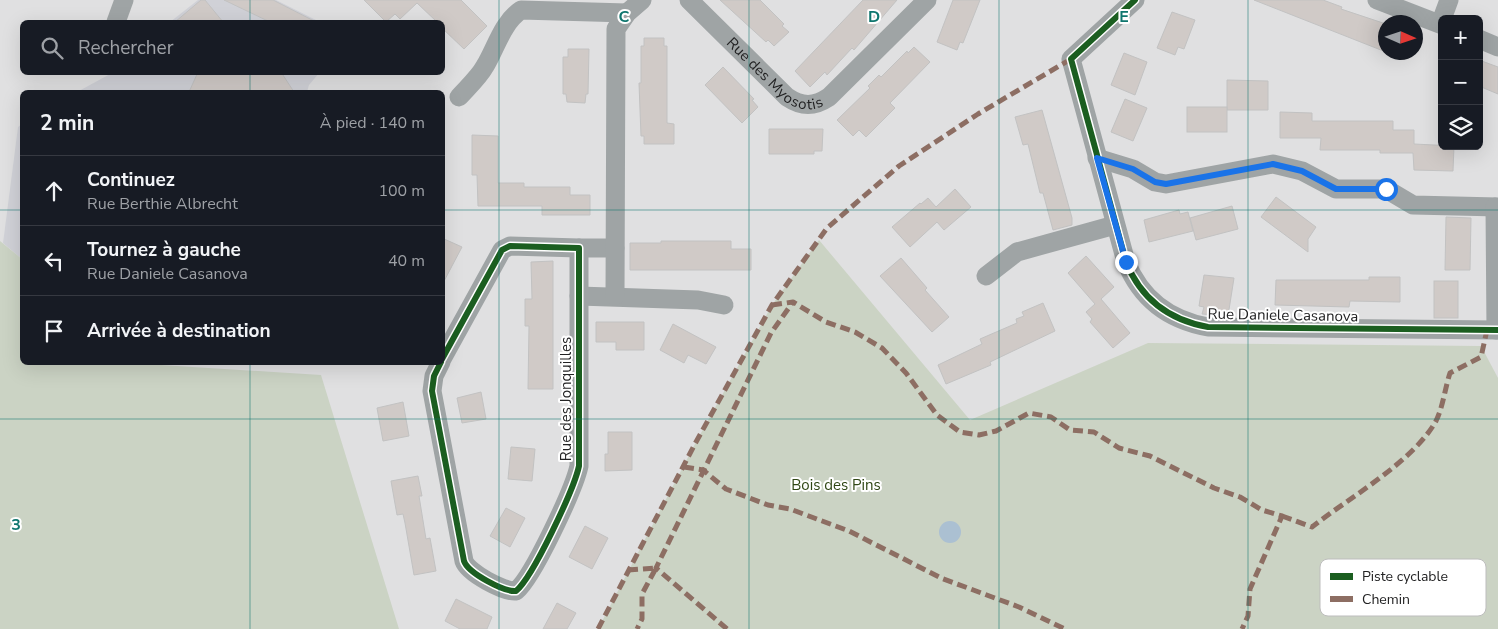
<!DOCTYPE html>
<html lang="fr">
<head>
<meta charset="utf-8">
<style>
	body { margin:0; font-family:"Nunito Sans",sans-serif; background:#20242c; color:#f1f3f6 }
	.controls { position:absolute; right:15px; top:15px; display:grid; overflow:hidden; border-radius:8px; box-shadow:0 5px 20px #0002 }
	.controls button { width:45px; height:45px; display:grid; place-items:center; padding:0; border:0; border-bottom:1px solid #363941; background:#171b24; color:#f1f3f6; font:25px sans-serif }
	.compass { position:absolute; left:1378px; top:15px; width:45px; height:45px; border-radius:50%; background:#171b24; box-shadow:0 5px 20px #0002; rotate:93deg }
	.stop { position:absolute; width:15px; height:15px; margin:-11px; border:4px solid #1a73e8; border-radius:50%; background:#fff }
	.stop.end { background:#1a73e8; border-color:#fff; box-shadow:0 1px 5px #0008 }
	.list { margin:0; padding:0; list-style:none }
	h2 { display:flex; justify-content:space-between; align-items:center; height:65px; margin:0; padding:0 20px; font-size:21px }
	h2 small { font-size:16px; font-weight:400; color:#9ea1a6 }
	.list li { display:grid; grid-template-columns:32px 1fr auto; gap:15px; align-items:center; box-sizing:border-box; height:70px; padding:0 20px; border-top:1px solid #363941 }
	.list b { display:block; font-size:19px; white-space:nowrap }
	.list p { margin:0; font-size:16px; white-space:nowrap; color:#9ea1a6 }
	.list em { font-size:16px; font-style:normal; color:#9ea1a6 }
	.icon { flex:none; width:28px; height:28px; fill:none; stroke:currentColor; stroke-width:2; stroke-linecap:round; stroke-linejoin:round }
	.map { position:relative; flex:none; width:1498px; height:629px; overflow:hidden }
	.search { position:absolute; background:#171b24; box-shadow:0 5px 20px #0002; left:20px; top:20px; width:425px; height:55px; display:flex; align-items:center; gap:12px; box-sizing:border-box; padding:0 18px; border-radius:8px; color:#9ea1a6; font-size:19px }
	.panel { position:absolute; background:#171b24; box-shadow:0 5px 20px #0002; left:20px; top:90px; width:425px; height:275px; border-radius:8px }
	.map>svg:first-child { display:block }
	.built { fill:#d0d1d7 }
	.green { fill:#cbd3c4 }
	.water { fill:#abc0d2 }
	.building { fill:#d0cac7; stroke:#c2c2c2 }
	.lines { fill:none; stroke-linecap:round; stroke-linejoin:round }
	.minor { stroke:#9fa4a5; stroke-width:19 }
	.quiet { stroke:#8d6e63; stroke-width:5; stroke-dasharray:10 5; stroke-linecap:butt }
	.cycleway-casing { stroke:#fff; stroke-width:9 }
	.cycleway { stroke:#1b5e20; stroke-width:6 }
	.route { stroke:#1a73e8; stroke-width:6 }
	.grid { fill:none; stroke:#0f766e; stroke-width:1; stroke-opacity:0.55 }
	.labels { text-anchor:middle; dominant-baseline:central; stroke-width:4; stroke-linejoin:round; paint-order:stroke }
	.street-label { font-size:15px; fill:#222223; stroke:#fff }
	.park-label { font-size:15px; fill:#2f4614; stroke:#fff }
	.key { fill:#fff; stroke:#bdbdbd; stroke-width:1 }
	.key-label { font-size:14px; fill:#222223 }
	.grid-label { font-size:16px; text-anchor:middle; font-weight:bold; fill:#0f766e; stroke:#fff; stroke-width:4; stroke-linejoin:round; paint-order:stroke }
</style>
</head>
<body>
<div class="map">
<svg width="1498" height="629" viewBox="0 0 1498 629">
	<rect width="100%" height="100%" fill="#e0e0e1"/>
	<g class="built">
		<polygon points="198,0 276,0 320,22 170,22"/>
		<polygon points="112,73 319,73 309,85 307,92 77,92"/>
		<polygon points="22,124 22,259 3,243 18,127"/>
	</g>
	<g class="green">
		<polygon points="819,240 970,420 1148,343 1481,346 1498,378 1498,629 598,629 696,442 772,305"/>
		<polygon points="0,241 22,259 22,362 157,362 161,365 321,375 399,629 0,629"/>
	</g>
	<circle class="water" cx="950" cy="532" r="11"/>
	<g class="building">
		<polygon points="201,0 205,0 223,22 175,22"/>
		<polygon points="224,0 273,0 316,22 270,22"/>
		<polygon points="364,0 461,0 487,26 464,49 442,28 442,22 437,22 417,3 400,19 395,14 386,22"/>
		<polygon points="720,0 760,0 784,24 782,26 789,32 774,46 768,40 766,42"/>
		<polygon points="863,0 897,0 854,50 852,48 827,75 825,72 810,87 795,71"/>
		<polygon points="953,0 980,0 963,43 960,42 957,50 937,42"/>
		<polygon points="1254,0 1323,0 1342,7 1341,9 1386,24 1386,52"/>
		<polygon points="1172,12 1195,20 1184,49 1178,47 1175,55 1157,48"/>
		<polygon points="644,38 664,38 664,46 667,46 667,123 674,124 674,144 644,144 644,136 641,136 639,83 641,83 641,46 644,46"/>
		<polygon points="914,47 930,62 890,103 895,108 866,137 859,130 853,136 837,120 870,88 868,86 879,75 881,77 907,51 908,53"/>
		<polygon points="568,49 589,49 588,94 586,94 585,103 567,102 566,94 563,94 563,57 568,57"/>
		<polygon points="1124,53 1147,62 1135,95 1111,85"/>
		<polygon points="1479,60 1498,67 1498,94 1479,86"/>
		<polygon points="723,67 754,99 752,100 758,107 742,123 705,85"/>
		<polygon points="198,72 281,72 294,92 189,92"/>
		<polygon points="1227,80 1268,81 1268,110 1227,110"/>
		<polygon points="1125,99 1147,108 1133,141 1111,132"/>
		<rect x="1187" y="107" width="40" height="25"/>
		<polygon points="1042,110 1072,218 1072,225 1053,230 1043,193 1040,193 1028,144 1023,145 1015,117"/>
		<polygon points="1280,112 1312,113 1312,121 1393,121 1393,130 1414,130 1414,144 1454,146 1453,171 1414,170 1413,153 1380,153 1380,150 1320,150 1321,138 1280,138"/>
		<polygon points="769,129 823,129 822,151 814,151 814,154 769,154"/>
		<polygon points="472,135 498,136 498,183 524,183 524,187 570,187 570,195 590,195 590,215 542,215 542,206 478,206 477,175 472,175"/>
		<polygon points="955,189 971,207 944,230 937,222 910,247 892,227 920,203 921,204 928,198 936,207"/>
		<polygon points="1276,197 1316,227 1308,239 1308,252 1261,217"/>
		<polygon points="1232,206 1238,229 1196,240 1190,218"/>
		<polygon points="1179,210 1180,214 1188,212 1193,231 1149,242 1144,220"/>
		<polygon points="1446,217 1471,218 1470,270 1445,270"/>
		<polygon points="442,238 462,247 442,285"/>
		<polygon points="661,241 731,241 731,249 751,249 751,270 630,270 630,243 661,243"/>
		<polygon points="1086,256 1114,287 1101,299 1130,333 1113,348 1090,322 1092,319 1086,312 1095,304 1068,273"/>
		<polygon points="901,258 927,288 925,290 949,317 932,332 880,276"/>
		<polygon points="553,261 553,389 528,389 529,326 525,326 525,299 532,299 531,262"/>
		<polygon points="1204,275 1234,278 1228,316 1202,314 1204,307 1199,306"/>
		<polygon points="1369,277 1400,277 1400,302 1350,301 1349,307 1275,305 1276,280 1369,280"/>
		<rect x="1434" y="281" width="24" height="37"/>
		<polygon points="1043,303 1055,331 990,362 991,365 946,384 938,365 982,344 980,339 1017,323 1016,319 1024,316 1022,312"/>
		<polygon points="596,322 644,322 644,350 616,350 616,342 596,342"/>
		<polygon points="673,324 716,347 706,364 688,355 684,363 660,350"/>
		<polygon points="481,392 486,419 462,423 457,398"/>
		<polygon points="403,402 409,436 383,441 377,408"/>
		<polygon points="608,432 632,432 632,470 605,471 605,454 608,454"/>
		<polygon points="511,447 535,449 532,481 508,479"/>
		<polygon points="418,476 422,496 419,496 426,539 430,538 436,571 414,575 405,523 403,514 397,515 391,481"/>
		<polygon points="506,508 525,518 510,547 490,536"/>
		<polygon points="585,526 608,538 592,569 569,557"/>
		<polygon points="456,599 492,617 487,629 460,629 445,621"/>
		<polygon points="557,603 576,613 567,629 543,629"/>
	</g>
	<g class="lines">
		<g class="minor">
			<path id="s1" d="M689,0L787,97C802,107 814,107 829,97L927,0"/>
			<path d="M1135,0L1071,59L1126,262C1141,299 1169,320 1208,327L1498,330"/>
			<polyline points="1377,0 1442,25"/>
			<polyline points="1442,19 1449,0"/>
			<polyline points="116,22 124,0"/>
			<polyline points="1479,39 1498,47"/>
			<path d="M459,97C468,87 479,77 485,66C496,48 502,23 521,10L627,13"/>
			<polyline points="1097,158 1133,169 1155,182 1166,184 1273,164 1302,171 1336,189 1386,189 1413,205 1498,207"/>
			<polyline points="1495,207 1496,330"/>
			<polyline points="579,248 615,248"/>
			<polyline points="986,276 1017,252 1115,225"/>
			<polyline points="579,296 698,300 724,305"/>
			<polyline points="615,296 616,29 627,13 642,0"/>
			<path d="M441,362L434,376L432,391L464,561C468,573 504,592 516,591C533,577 574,489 579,466V248L510,246L502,250L442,359"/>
		</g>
		<g class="quiet">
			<polyline points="772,305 793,302 826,322 855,332 882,348 906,373 937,415 960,432 979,435 996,431 1029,413 1051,417 1070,430 1094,432 1119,448 1150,456 1214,488 1240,497 1262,510 1282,516 1250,589 1248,616 1242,629"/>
			<polyline points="684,467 703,470 726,489 768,505 790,509 849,531 941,578 1019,607 1065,629"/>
			<path d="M1282,516L1312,527C1350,497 1413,462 1436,421C1443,407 1445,388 1450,373L1481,357L1487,330"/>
			<polyline points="628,570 656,568 642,594 642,619 637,629"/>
			<polyline points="598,629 696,442 772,305 827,228 899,166 978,114 1071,59"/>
			<polyline points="727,629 656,568 771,333 793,302"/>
		</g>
		<g class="cycleway-casing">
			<g id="cycleway">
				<path d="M1135,0L1071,59L1126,262C1141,299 1169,320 1208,327L1498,330"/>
				<path d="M441,362L434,376L432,391L464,561C468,573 504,592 516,591C533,577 574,489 579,466V248L510,246L502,250L442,359"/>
			</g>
		</g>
		<use href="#cycleway" class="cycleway"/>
	</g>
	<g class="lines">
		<polyline class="route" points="1126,262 1097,158 1133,169 1155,182 1166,184 1273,164 1302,171 1336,189 1386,189"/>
	</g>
	<path class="grid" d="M250,0V22M499,0V629M749,0V629M999,0V629M1248,0V629M250,72V92M0,210H22M442,210H1498M250,362V629M0,419H1498"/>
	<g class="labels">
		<g class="street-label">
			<text stroke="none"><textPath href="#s1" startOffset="116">Rue des Myosotis</textPath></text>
			<text transform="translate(1283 315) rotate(1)">Rue Daniele Casanova</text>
			<text transform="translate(566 399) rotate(-90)">Rue des Jonquilles</text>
		</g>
		<g class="park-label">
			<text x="836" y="485">Bois des Pins</text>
		</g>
	</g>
	<rect x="1320" y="559" width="166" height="57" rx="8" class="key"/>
	<rect x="1330" y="573" width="23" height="7" fill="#1b5e20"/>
	<rect x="1330" y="596" width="23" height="6" fill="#8d6e63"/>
	<g class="key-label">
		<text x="1362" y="581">Piste cyclable</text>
		<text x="1362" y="604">Chemin</text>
	</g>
	<g class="grid-label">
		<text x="624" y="22">C</text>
		<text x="874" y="22">D</text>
		<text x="1124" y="22">E</text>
		<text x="16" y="530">3</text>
	</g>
</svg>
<div class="controls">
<button>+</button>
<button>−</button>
<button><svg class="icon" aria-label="layers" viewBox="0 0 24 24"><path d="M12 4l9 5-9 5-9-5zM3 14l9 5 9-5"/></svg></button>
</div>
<svg class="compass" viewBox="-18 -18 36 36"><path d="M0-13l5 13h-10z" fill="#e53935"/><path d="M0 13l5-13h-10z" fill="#9ea1a6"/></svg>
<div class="stop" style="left:1386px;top:189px"></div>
<div class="stop end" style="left:1126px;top:262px"></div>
<div class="search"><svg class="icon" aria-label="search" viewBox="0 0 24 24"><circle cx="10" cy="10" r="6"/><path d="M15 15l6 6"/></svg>Rechercher</div>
<section class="panel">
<h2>2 min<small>À pied · 140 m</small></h2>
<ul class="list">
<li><svg class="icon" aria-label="ahead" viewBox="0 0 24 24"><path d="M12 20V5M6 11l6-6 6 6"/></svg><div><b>Continuez</b><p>Rue Berthie Albrecht</p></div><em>100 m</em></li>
<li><svg class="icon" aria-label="left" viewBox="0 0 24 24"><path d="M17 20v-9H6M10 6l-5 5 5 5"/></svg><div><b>Tournez à gauche</b><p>Rue Daniele Casanova</p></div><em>40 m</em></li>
<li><svg class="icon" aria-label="arrive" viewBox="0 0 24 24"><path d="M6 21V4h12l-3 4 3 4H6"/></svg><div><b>Arrivée à destination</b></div></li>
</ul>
</section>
</div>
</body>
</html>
